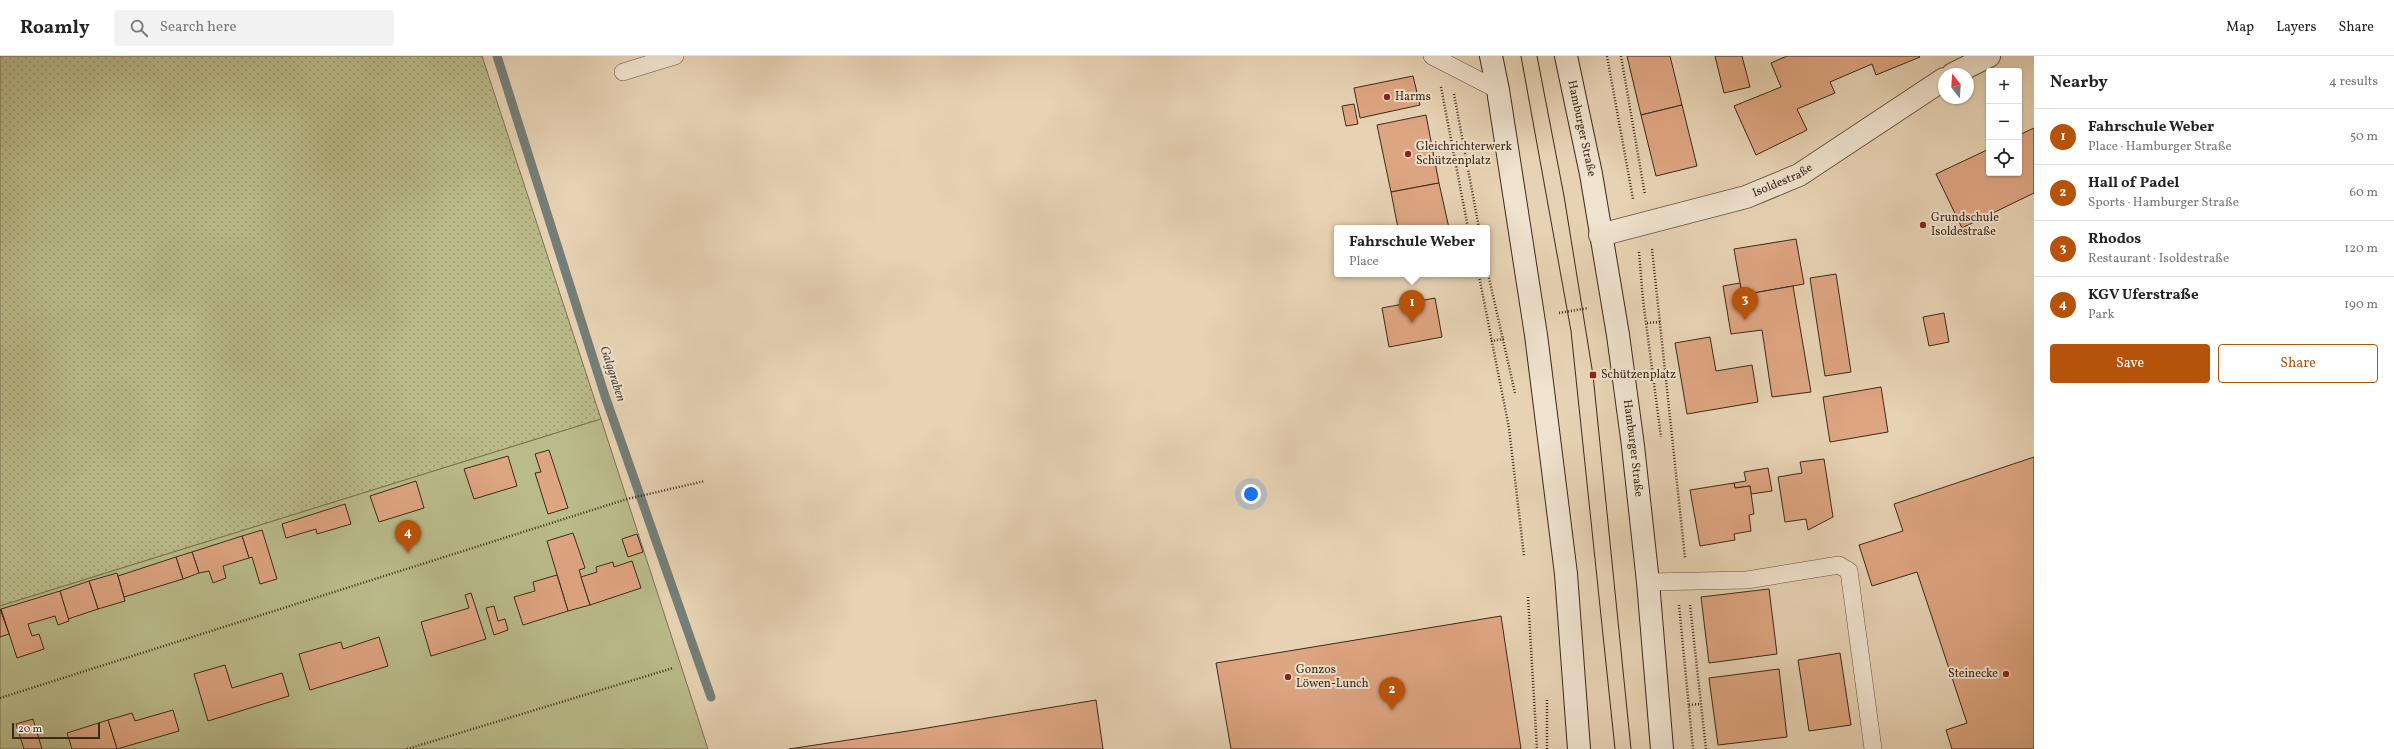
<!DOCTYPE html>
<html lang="en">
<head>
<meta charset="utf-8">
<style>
	body { margin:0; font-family:Vollkorn,serif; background:#f2f2f2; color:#222 }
	.controls { position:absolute; right:12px; top:12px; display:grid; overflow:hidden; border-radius:4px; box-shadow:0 1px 3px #0004 }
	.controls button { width:36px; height:36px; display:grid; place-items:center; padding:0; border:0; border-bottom:1px solid #e0e0e0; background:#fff; color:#222; font:20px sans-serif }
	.compass { position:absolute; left:1938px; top:12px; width:36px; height:36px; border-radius:50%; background:#fff; box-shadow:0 1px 3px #0004; rotate:343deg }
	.scale { position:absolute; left:12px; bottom:10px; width:88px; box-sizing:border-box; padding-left:4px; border:2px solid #3c291a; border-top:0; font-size:11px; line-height:14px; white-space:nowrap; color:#3c291a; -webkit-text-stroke:3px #efe2ce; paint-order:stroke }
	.you { position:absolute; left:1251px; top:438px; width:14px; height:14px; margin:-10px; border:3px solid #fff; border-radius:50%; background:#1a73e8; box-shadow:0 0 0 6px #1a73e833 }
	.badge { display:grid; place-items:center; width:26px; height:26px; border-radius:50%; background:#b45309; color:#fff; font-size:13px; font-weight:700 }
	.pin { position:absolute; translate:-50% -33px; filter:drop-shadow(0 1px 2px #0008) }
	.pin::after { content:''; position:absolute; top:21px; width:14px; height:12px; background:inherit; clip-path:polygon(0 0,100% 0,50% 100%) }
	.popup { position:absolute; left:1334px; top:169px; width:156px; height:52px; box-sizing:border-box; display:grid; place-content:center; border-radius:4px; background:#fff; filter:drop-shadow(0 1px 3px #0005); font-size:13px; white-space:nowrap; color:#767676 }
	.popup b { font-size:15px; color:#222 }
	.popup::after { content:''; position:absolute; left:50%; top:100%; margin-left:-8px; border:8px solid transparent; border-top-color:#fff }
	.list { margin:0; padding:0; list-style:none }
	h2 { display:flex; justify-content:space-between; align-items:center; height:52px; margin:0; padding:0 16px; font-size:17px }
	h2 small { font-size:13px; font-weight:400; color:#767676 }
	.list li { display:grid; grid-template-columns:26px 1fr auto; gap:12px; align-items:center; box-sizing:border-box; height:56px; padding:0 16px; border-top:1px solid #e0e0e0 }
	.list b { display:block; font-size:15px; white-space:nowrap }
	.list p { margin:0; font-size:13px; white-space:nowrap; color:#767676 }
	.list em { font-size:13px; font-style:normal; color:#767676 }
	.actions { display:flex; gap:8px; padding:12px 16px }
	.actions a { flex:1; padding:9px 0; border:1px solid #b45309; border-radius:4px; text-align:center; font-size:14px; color:#b45309 }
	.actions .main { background:#b45309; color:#fff }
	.icon { flex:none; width:22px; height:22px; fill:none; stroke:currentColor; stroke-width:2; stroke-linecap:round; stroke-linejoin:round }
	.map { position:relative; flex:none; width:2034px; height:693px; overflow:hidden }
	header { display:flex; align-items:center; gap:24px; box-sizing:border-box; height:56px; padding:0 20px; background:#fff; border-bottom:1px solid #e0e0e0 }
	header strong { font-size:19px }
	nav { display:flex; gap:22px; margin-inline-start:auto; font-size:14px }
	.search { width:280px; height:36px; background:#f2f2f2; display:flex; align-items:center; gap:10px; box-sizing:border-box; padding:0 14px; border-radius:4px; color:#767676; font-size:15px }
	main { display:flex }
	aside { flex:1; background:#fff }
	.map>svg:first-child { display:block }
	.grass { fill:url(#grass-dots); stroke:#7b7252 }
	.green { fill:#babb8a; stroke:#7b7252 }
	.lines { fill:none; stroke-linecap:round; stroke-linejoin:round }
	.stream { stroke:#747e78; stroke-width:9 }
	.building { fill:#dea581; stroke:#3c291a }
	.service-casing { stroke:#675440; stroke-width:18 }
	.minor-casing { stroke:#675440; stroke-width:24 }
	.secondary-casing { stroke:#3c291a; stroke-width:24 }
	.path { stroke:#3c291a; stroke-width:2.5; stroke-dasharray:1 2; stroke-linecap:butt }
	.service { stroke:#efe2ce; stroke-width:17 }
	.minor { stroke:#efe2ce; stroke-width:22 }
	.secondary { stroke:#efe2ce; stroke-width:22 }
	.tram { stroke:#3c291a; stroke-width:1 }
	.poi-dot { fill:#8f2418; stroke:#efe2ce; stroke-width:1.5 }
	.labels { text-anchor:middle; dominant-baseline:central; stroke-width:4; stroke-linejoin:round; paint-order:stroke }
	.poi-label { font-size:12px; fill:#3c291a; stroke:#efe2ce; text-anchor:start }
	.street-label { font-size:12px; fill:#3c291a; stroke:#efe2ce }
	.water-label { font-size:13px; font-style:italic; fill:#544c41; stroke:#efe2ce }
</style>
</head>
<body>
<header>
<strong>Roamly</strong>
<div class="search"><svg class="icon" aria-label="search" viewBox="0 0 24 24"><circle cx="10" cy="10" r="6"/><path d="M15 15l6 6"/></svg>Search here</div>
<nav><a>Map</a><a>Layers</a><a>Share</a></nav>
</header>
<main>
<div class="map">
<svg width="2034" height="693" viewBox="0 0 2034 693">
	<defs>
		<pattern id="grass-dots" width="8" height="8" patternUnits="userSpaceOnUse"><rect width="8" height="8" fill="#babb8a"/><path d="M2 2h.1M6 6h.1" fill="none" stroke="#989870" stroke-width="1.8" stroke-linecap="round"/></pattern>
	</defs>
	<rect width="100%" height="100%" fill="#e7d3b4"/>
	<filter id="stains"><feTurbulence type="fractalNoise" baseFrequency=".005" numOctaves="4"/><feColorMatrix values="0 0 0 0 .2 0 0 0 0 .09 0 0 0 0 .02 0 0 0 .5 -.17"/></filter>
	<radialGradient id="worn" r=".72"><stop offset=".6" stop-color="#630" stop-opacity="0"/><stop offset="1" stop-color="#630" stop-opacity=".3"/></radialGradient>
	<polygon class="grass" points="0,0 482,0 601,363 0,550"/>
	<polygon class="green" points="601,363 708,693 0,693 0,550"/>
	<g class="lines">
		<polyline class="stream" points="497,0 605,340 711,641"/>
	</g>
	<g class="building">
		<polygon points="1627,0 1670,0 1682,49 1641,59"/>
		<polygon points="1715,0 1742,0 1750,31 1724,37"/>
		<polygon points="1787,0 1919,0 1920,1 1876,19 1872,8 1830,26 1835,37 1797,53 1807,74 1756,99 1734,50 1781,31 1771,7"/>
		<polygon points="1413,20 1420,49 1360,62 1354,32"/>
		<polygon points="1354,48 1358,68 1346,70 1342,50"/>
		<polygon points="1682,49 1697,110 1656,120 1641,59"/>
		<polygon points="1426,59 1439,127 1391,136 1377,69"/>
		<polygon points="2034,72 2034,137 1962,172 1936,118 1989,93 1989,117 2019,117 2019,79"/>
		<polygon points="1439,127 1449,172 1398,172 1391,136"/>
		<polygon points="1796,183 1804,228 1742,239 1734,193"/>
		<polygon points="1836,218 1851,316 1825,320 1810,222"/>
		<polygon points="1740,227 1742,239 1793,230 1811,336 1772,341 1762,274 1731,278 1723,230"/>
		<polygon points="1435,242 1442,281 1389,291 1382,252"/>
		<polygon points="1944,257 1949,286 1929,290 1923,261"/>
		<polygon points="1710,281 1716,315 1752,309 1758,346 1687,358 1675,287"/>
		<polygon points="1881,331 1888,376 1830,386 1823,341"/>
		<polygon points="549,394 568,452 548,458 535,417 541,416 535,398"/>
		<polygon points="508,400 517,430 474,443 464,413"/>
		<polygon points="2034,401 2034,693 1952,693 1946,674 1967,667 1917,516 1872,530 1859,489 1903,475 1894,448"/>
		<polygon points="1824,403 1833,461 1808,474 1806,463 1785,466 1778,421 1802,417 1800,406"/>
		<polygon points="1768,412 1772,435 1751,438 1750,430 1735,432 1734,427 1746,425 1744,416"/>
		<polygon points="416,425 424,452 379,466 370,440"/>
		<polygon points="1734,427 1735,432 1750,430 1754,458 1749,459 1751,475 1734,478 1735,484 1700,490 1690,434"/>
		<polygon points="345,448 351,468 317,478 316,473 286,482 282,468"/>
		<polygon points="262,474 277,523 260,528 252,501 249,502 242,480"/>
		<polygon points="573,477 585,512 579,514 590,549 568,555 547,485"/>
		<polygon points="637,478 643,496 628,501 622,483"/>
		<polygon points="242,480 249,502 223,510 226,522 213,527 209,515 199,517 192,496"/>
		<polygon points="192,496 199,517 183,523 176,501"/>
		<polygon points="176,501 183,523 124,541 118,520"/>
		<polygon points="632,505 641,532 590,549 581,521 597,516 596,511 613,506 614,511"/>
		<polygon points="117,517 125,545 98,553 89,525"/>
		<polygon points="557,519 568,555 523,569 514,541 535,535 533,526"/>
		<polygon points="89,525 98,553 68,563 60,535"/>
		<polygon points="1769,533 1777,598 1709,607 1701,541"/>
		<polygon points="60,535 69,565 58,569 55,560 28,568 32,580 39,578 44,593 17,602 1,553"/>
		<polygon points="471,537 486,583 431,600 421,566 469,552 465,539"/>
		<polygon points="494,550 498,565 505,563 508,574 494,579 486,552"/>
		<polygon points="0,553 9,578 0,581"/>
		<polygon points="1501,560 1521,693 1231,693 1216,607"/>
		<polygon points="379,581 388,610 310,634 299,598 341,586 343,593"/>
		<polygon points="1840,597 1851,669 1809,675 1798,604"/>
		<polygon points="225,609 232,632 282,617 289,640 208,665 194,618"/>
		<polygon points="1779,613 1787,681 1718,689 1709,622"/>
		<polygon points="1096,644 1103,693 789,693 921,673"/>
		<polygon points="173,654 179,675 117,693 108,664 132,657 135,665"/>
		<polygon points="33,663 42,693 24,693 16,668"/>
		<polygon points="108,664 117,693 72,693 67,677"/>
	</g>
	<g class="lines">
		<g class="service-casing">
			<g id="service">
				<polyline points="1432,0 1498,34"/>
				<polyline points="623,16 675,0"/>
				<polyline points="1648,526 1747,524 1839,509 1849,515 1873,693"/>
			</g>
		</g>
		<g class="minor-casing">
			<g id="minor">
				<polyline points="1953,18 1989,0"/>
				<path id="s1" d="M1600,179L1746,141L1799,119L1944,23"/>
			</g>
		</g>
		<g class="secondary-casing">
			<g id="secondary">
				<polyline points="1491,0 1498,34 1536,279 1566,518 1579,693"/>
				<path id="s2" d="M1566,0L1591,118L1618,279L1633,390L1648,526L1662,693"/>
			</g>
		</g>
		<g class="path">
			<polyline points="1607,0 1633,143"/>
			<polyline points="1621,0 1645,139"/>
			<polyline points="1441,31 1468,172"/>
			<polyline points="1454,38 1479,172"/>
			<polyline points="1652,193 1685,502"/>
			<polyline points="1639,196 1643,244 1661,381"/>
			<polyline points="1487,213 1515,337"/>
			<polyline points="1479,220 1509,372 1524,500"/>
			<polyline points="1559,257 1588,252"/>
			<polyline points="1647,267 1660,266"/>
			<polyline points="1491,285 1504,283"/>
			<polyline points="1528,541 1537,693"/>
			<polyline points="1679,549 1693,693"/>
			<polyline points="1690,549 1706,693"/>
			<polyline points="0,642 627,443 705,425"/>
			<polyline points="1547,644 1547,693"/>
			<polyline points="1689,649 1700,648"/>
			<polyline points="407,693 673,612"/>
		</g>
		<use href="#service" class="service"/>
		<use href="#minor" class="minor"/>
		<use href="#secondary" class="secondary"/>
		<g class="tram">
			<polyline points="1521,0 1571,275 1615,693"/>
			<polyline points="1537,0 1564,140 1593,319 1631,693"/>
		</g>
	</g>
	<g class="poi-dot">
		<circle cx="1387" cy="41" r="4"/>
		<circle cx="1408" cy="98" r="4"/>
		<circle cx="1923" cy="169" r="4"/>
		<rect x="1589" y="315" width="8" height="8" rx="2"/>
		<circle cx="2006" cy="618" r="4"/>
		<circle cx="1288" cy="621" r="4"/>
	</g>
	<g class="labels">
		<g class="poi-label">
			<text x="1395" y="41">Harms</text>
			<text x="1416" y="91">Gleichrichterwerk<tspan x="1416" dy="14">Schützenplatz</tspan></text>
			<text x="1931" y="162">Grundschule<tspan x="1931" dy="14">Isoldestraße</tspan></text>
			<text x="1601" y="319">Schützenplatz</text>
			<text x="1296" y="614">Gonzos<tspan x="1296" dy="14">Löwen-Lunch</tspan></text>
			<text x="1998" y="618" text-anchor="end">Steinecke</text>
		</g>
		<g class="street-label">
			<text stroke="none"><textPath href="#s2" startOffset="74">Hamburger Straße</textPath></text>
			<text stroke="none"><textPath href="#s1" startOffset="191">Isoldestraße</textPath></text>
			<text stroke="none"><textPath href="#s2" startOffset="398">Hamburger Straße</textPath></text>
		</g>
		<g class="water-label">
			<text transform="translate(612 318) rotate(72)">Galggraben</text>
		</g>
	</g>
	<rect width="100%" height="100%" filter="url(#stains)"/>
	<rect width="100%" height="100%" fill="url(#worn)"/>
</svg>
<div class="controls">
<button>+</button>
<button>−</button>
<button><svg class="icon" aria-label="locate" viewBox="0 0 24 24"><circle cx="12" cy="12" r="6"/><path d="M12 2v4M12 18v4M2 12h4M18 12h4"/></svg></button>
</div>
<svg class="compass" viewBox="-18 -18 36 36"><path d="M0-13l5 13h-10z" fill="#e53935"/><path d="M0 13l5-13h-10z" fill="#767676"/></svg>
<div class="scale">20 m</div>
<div class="you"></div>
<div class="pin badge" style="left:1412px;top:267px">1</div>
<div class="popup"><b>Fahrschule Weber</b>Place</div>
<div class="pin badge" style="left:1392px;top:654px">2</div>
<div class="pin badge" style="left:1745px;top:264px">3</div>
<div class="pin badge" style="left:408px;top:497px">4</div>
</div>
<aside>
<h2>Nearby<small>4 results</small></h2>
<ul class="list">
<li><span class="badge">1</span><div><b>Fahrschule Weber</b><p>Place · Hamburger Straße</p></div><em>50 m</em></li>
<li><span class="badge">2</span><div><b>Hall of Padel</b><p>Sports · Hamburger Straße</p></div><em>60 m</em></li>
<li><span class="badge">3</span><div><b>Rhodos</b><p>Restaurant · Isoldestraße</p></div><em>120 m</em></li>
<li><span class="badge">4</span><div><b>KGV Uferstraße</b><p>Park</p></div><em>190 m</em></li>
</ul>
<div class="actions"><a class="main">Save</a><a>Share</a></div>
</aside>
</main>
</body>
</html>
